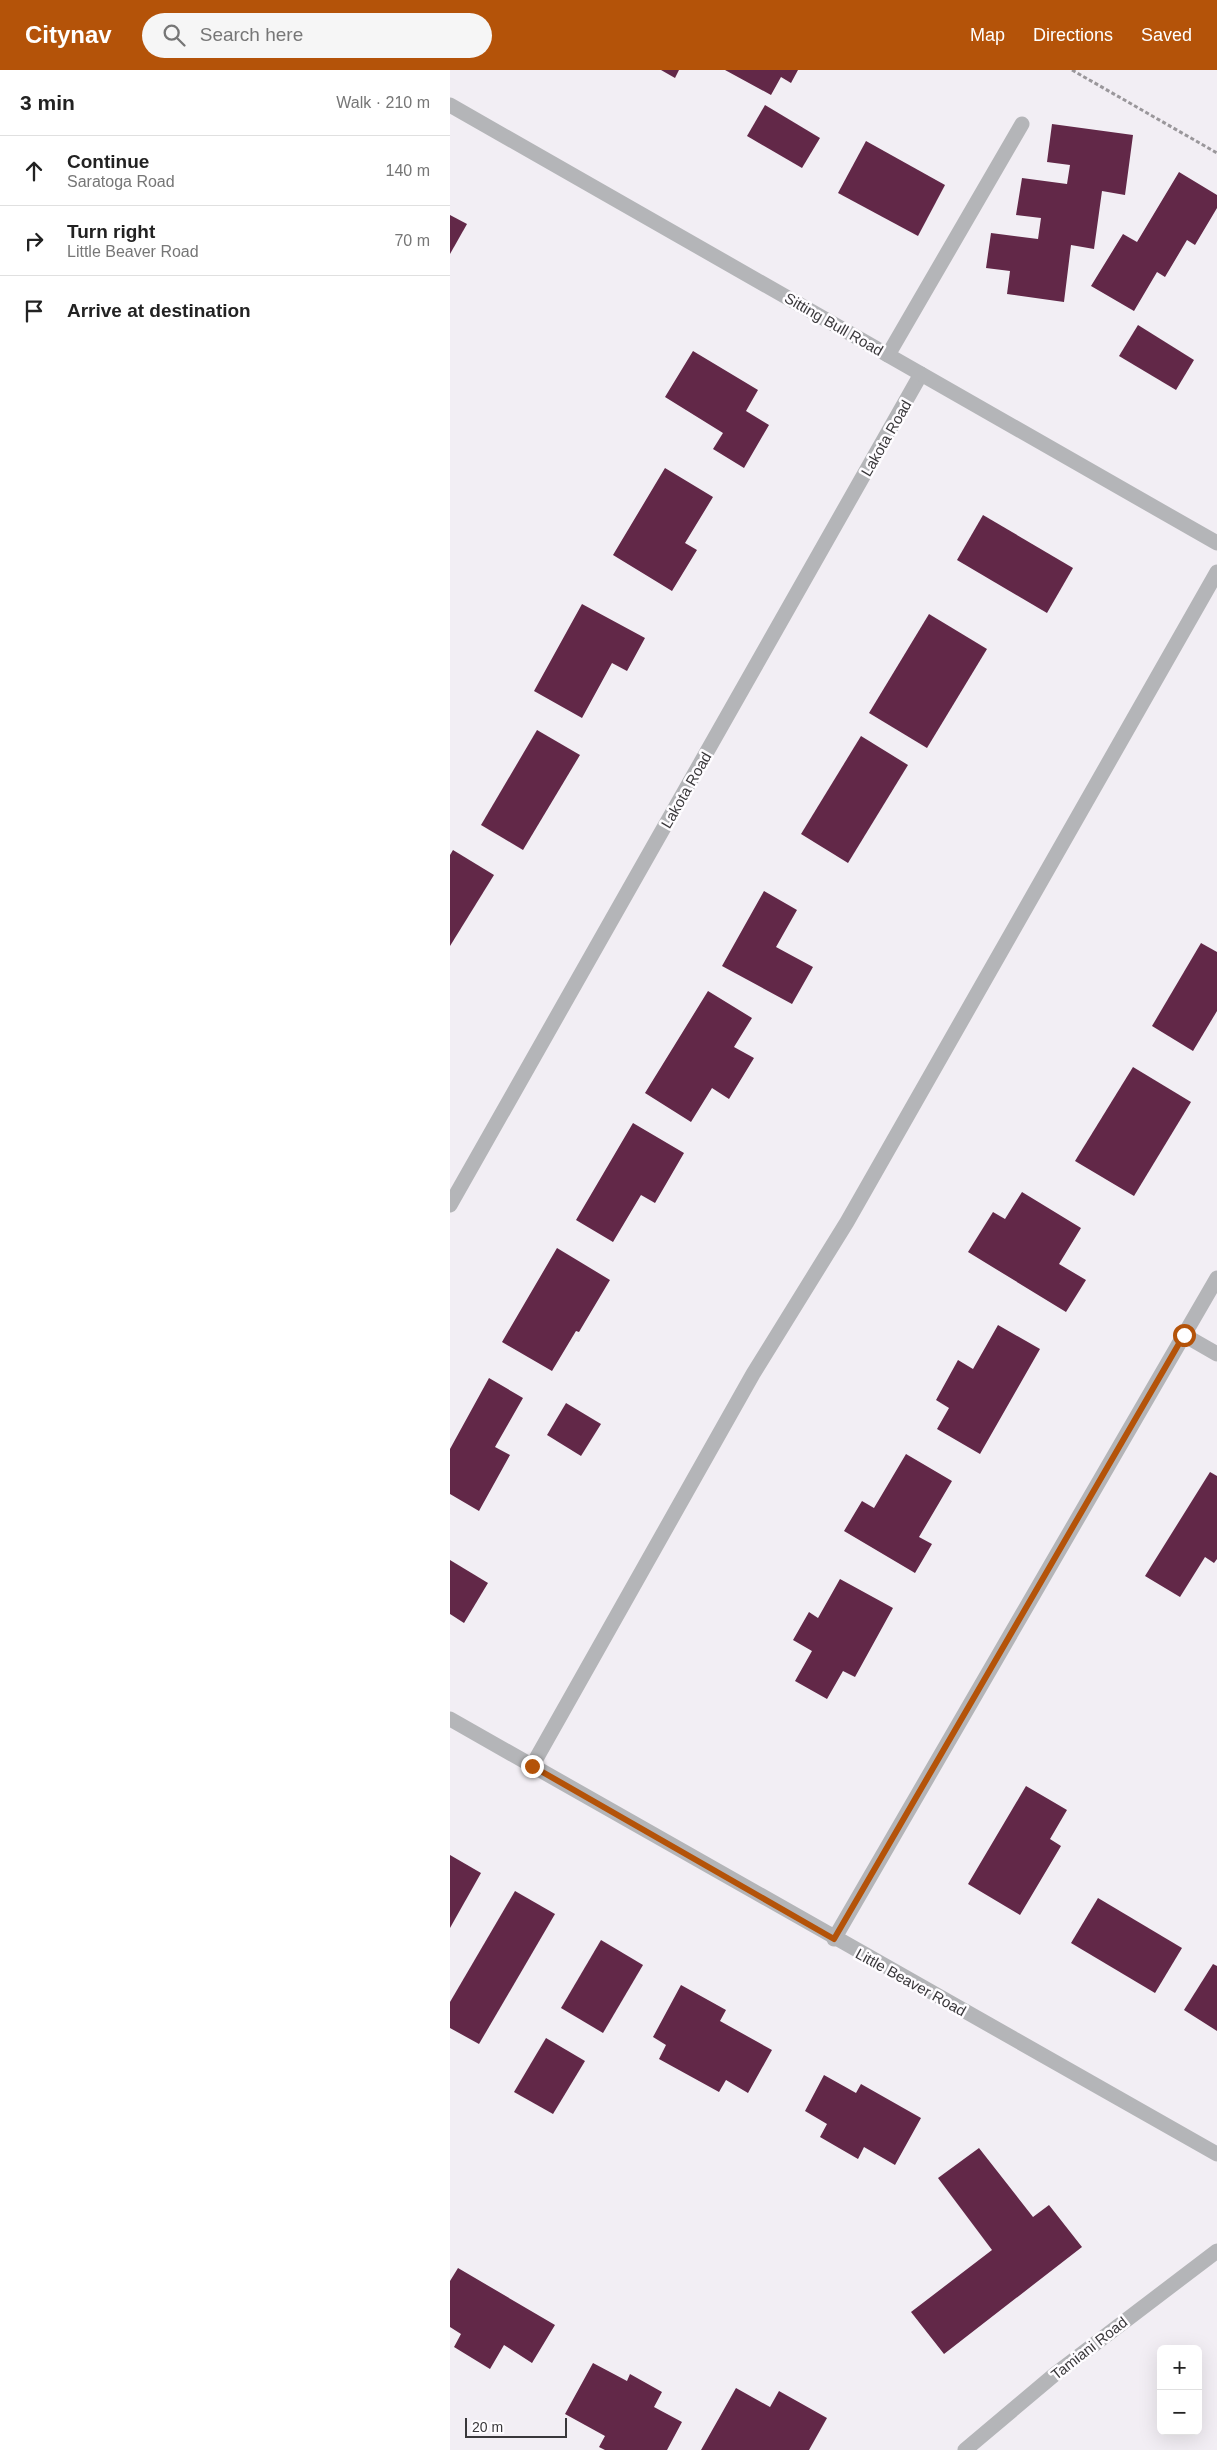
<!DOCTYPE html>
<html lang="en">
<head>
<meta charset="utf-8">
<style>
	body { margin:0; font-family:Arial,sans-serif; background:#f6f6f6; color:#222 }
	.controls { position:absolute; right:15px; bottom:15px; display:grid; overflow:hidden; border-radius:8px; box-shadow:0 5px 20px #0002 }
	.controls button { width:45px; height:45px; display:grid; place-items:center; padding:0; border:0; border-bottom:1px solid #e0e0e0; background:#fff; color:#222; font:25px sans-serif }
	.scale { position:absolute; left:15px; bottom:12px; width:102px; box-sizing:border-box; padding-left:5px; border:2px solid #39373a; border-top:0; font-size:14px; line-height:18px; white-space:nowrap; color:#39373a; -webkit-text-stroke:4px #fefcff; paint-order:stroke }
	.stop { position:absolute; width:15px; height:15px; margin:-11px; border:4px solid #b45309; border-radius:50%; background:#fff }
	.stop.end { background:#b45309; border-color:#fff; box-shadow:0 1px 5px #0008 }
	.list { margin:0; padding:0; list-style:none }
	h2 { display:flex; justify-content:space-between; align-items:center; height:65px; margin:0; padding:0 20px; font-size:21px }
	h2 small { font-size:16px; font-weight:400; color:#767676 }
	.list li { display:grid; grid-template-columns:32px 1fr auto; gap:15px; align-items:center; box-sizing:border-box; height:70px; padding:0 20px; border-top:1px solid #e0e0e0 }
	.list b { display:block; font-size:19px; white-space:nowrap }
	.list p { margin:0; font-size:16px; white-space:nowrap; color:#767676 }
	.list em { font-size:16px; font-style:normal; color:#767676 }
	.icon { flex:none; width:28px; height:28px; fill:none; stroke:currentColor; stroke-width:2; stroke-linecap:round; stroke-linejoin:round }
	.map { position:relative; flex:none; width:767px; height:2380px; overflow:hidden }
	header { display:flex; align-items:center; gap:30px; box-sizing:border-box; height:70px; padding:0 25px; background:#b45309; color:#fff }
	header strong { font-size:24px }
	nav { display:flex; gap:28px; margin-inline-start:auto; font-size:18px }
	.search { width:350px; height:45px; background:#f6f6f6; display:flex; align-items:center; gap:12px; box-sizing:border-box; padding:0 18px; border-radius:28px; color:#767676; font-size:19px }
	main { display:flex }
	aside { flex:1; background:#fff }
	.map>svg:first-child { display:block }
	.building { fill:#622848 }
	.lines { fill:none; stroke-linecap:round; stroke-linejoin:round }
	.path { stroke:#9a979b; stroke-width:3; stroke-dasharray:4 2.5; stroke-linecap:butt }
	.service { stroke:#b4b5b8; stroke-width:15 }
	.minor { stroke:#b4b5b8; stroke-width:15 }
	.tertiary { stroke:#b4b5b8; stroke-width:15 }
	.route { stroke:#b45309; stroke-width:6 }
	.labels { text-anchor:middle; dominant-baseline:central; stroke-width:5; stroke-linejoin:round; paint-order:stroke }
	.street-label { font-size:15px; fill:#39373a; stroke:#fefcff }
</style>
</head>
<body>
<header>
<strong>Citynav</strong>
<div class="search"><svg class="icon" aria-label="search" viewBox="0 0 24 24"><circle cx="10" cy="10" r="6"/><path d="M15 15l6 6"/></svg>Search here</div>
<nav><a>Map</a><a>Directions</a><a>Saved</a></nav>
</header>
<main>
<aside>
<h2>3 min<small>Walk · 210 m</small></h2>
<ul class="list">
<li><svg class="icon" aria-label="ahead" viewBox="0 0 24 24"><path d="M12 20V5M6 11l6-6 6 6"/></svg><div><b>Continue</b><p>Saratoga Road</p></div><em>140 m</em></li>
<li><svg class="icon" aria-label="right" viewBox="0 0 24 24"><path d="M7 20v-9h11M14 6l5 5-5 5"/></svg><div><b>Turn right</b><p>Little Beaver Road</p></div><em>70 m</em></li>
<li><svg class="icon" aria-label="arrive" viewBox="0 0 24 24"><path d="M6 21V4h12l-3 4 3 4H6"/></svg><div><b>Arrive at destination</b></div></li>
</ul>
</aside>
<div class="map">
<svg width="767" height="2380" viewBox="0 0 767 2380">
	<rect width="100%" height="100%" fill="#f2eef4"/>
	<g class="building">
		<polygon points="211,0 229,0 225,8"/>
		<polygon points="275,0 348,0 341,13 331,7 321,25"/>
		<polygon points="315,35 370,68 352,98 297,66"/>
		<polygon points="602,54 683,65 675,125 652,121 644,179 621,175 614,232 557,224 560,201 536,198 541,163 588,169 591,148 566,145 572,108 617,114 620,95 597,92"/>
		<polygon points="416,71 495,115 468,166 388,123"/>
		<polygon points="729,102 767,125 767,138 745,175 737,170 715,207 707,202 684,241 641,216 673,164 687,172"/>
		<polygon points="0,145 17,154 0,184"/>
		<polygon points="688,255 744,290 726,320 669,286"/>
		<polygon points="243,281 308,320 296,341 319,355 294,398 263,379 273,363 215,327"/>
		<polygon points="215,398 263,427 235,473 247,480 222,521 163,485"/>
		<polygon points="533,445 623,498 597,543 507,490"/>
		<polygon points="132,534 195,568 177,601 162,593 132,648 84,621"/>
		<polygon points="479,544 537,579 477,678 419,643"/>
		<polygon points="87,660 130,685 73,780 31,755"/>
		<polygon points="411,666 458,695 398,793 351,764"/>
		<polygon points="3,780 44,805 0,876 0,785"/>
		<polygon points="314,821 347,840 326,877 363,897 342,934 272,896"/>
		<polygon points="751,873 767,882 767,941 743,981 702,956"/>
		<polygon points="258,921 302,948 284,977 304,988 279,1029 262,1018 241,1052 195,1023"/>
		<polygon points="683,997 741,1032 684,1126 625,1091"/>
		<polygon points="183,1053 234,1083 205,1133 191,1125 163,1172 126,1150"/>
		<polygon points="572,1122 631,1158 609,1194 636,1210 616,1242 518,1182 543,1142 555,1149"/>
		<polygon points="107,1178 160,1210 129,1262 126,1261 102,1301 52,1272"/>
		<polygon points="548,1255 590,1279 530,1384 487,1359 499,1338 486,1330 508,1290 523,1299"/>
		<polygon points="39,1308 73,1328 45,1377 60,1385 29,1441 0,1424 0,1379"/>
		<polygon points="116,1333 151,1354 131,1386 97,1365"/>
		<polygon points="456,1384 502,1411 469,1467 482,1474 465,1503 394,1461 412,1431 424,1438"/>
		<polygon points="760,1402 767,1406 767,1489 764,1493 755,1487 730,1527 695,1506"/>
		<polygon points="0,1490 38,1513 14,1553 0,1544"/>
		<polygon points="390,1509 443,1538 405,1607 393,1601 377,1629 345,1611 362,1581 343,1570 359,1542 368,1548"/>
		<polygon points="576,1716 617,1740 600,1769 611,1776 570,1845 518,1814"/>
		<polygon points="0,1785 31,1803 0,1858"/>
		<polygon points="65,1821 105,1844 29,1974 0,1958 0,1932"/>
		<polygon points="648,1828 732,1878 705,1923 621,1873"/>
		<polygon points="151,1870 193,1895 153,1963 111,1938"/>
		<polygon points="763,1894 767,1896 767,1961 734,1940"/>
		<polygon points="231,1915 276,1940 270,1951 322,1980 298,2023 276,2010 269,2022 209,1989 216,1975 203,1967"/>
		<polygon points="96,1968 135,1991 103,2044 64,2022"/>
		<polygon points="374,2005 406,2023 411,2014 471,2048 445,2095 414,2077 408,2089 370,2067 377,2054 355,2041"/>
		<polygon points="529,2078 583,2147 599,2135 632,2177 494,2284 461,2242 542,2180 488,2108"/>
		<polygon points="8,2198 105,2255 82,2293 54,2275 40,2299 4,2277 11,2264 0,2257 0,2211"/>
		<polygon points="143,2293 177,2311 180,2304 212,2322 204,2337 232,2352 217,2380 155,2380 149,2377 155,2366 115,2344"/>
		<polygon points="286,2318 320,2337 329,2321 377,2348 359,2380 251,2380"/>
	</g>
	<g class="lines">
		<polyline class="path" points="622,0 767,83"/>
		<g class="service">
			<polyline points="438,285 572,54"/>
			<polyline points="82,1696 303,1304 397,1152 767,502"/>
		</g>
		<g class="minor">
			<polyline points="0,1135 471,304"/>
			<polyline points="734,1265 767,1284"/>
			<polyline points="0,1649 767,2084"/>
			<polyline points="384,1869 767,1208"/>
			<polyline points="515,2380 604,2305 767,2181"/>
		</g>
		<polyline class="tertiary" points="0,35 767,473"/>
	</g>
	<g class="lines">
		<polyline class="route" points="82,1696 384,1869 734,1265"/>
	</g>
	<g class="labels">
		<g class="street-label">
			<text transform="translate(384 254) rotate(30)">Sitting Bull Road</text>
			<text transform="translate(436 368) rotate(-60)">Lakota Road</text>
			<text transform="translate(236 720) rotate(-60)">Lakota Road</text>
			<text transform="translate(461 1912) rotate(29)">Little Beaver Road</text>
			<text transform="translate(639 2278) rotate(-38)">Tamiani Road</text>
		</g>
	</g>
</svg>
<div class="controls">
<button>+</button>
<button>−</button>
</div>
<div class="scale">20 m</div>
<div class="stop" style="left:734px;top:1265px"></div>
<div class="stop end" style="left:82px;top:1696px"></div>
</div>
</main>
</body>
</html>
